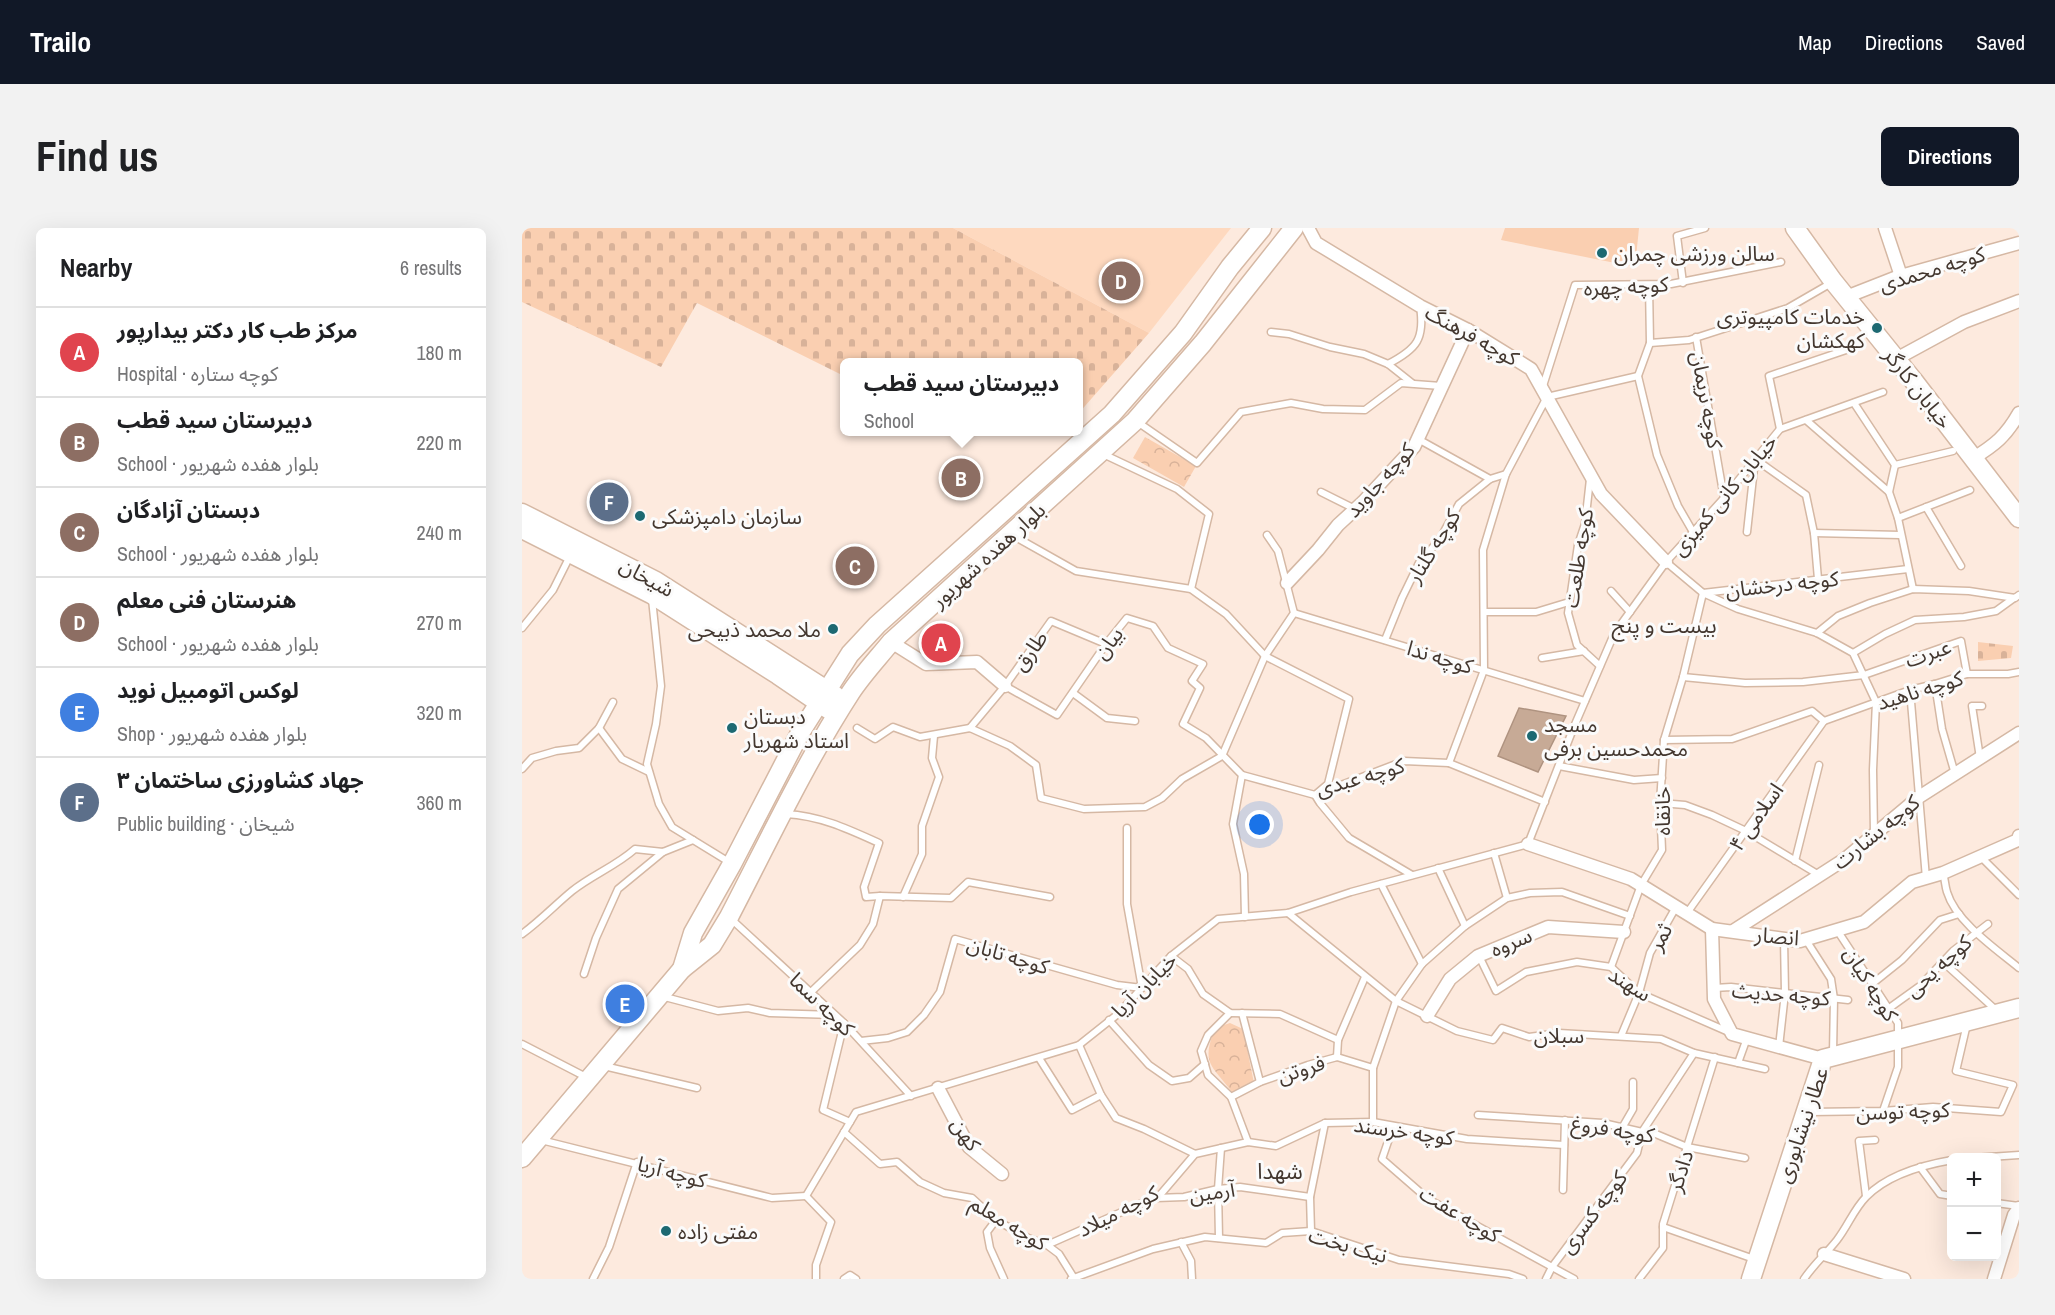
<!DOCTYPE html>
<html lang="en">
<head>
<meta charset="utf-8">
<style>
	body { margin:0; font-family:"Archivo Narrow","Noto Sans Arabic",sans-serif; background:#f2f2f2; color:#202124 }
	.controls { position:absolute; right:18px; bottom:18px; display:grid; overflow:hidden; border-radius:9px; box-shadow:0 6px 24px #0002 }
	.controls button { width:54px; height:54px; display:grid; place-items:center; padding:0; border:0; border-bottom:2px solid #e0e0e0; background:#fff; color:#202124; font:30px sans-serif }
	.you { position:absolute; left:738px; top:597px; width:21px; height:21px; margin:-15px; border:4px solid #fff; border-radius:50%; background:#1a73e8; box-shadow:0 0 0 9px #1a73e833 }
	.badge { display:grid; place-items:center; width:39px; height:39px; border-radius:50%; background:#111827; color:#fff; font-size:20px; font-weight:700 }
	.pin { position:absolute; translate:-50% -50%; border:3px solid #fff; box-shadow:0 2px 6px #0006 }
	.popup { position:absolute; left:318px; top:130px; width:243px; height:78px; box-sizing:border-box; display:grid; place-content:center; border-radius:9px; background:#fff; filter:drop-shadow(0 2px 4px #0005); font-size:20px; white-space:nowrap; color:#757577 }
	.popup b { font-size:22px; color:#202124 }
	.popup::after { content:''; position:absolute; left:50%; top:100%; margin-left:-12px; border:12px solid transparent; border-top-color:#fff }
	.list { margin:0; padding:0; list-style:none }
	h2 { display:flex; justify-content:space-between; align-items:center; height:78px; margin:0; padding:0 24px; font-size:26px }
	h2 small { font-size:20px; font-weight:400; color:#757577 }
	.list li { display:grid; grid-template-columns:39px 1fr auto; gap:18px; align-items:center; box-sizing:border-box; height:90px; padding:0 24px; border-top:2px solid #e0e0e0 }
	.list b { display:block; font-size:22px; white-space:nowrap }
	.list p { margin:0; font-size:20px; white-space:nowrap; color:#757577 }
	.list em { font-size:20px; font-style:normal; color:#757577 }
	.map { position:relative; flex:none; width:1497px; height:1051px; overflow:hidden; border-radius:9px }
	header { display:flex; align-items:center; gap:36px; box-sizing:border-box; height:84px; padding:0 30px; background:#111827; color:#fff }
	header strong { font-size:28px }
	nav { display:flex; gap:33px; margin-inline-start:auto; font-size:21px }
	.intro { display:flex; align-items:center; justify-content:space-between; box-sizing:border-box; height:144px; padding:0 36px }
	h1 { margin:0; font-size:42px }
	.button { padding:15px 27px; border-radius:9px; background:#111827; color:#fff; font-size:21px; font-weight:700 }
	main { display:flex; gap:36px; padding:0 36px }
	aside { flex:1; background:#fff; border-radius:9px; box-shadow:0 6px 24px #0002 }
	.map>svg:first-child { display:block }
	.built { fill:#fed9bf }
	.cemetery { fill:url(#cemetery-stones) }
	.park { fill:url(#park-crowns) }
	.garden { fill:#facfb1 }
	.building { fill:#c7aa96; stroke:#af9380; stroke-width:1.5 }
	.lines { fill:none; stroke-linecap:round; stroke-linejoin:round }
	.lane-casing { stroke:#d5b8a4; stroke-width:9 }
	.street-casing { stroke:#d5b8a4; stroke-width:15 }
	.secondary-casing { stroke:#d5b8a4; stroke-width:21 }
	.lane { stroke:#fff; stroke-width:6 }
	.street { stroke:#fff; stroke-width:12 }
	.secondary { stroke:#fff; stroke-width:18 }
	.poi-dot { fill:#1d6972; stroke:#fbfbfb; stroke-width:2 }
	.labels { text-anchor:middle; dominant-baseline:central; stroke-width:6; stroke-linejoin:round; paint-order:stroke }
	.poi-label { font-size:21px; fill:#43372f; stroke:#fbfbfb; text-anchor:start }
	.street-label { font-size:21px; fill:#43372f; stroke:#fbfbfb }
	.neighbourhood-label { font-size:22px; fill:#43372f; stroke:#fbfbfb }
</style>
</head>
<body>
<header>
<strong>Trailo</strong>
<nav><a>Map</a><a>Directions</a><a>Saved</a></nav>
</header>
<div class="intro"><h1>Find us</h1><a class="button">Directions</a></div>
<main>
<aside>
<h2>Nearby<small>6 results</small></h2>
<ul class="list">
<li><span class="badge" style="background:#e0444e">A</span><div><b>مرکز طب کار دکتر بیدارپور</b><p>Hospital · کوچه ستاره</p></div><em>180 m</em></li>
<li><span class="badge" style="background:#8d6e63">B</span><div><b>دبیرستان سید قطب</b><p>School · بلوار هفده شهریور</p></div><em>220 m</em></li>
<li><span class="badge" style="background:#8d6e63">C</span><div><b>دبستان آزادگان</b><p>School · بلوار هفده شهریور</p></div><em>240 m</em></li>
<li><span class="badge" style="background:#8d6e63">D</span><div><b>هنرستان فنی معلم</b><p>School · بلوار هفده شهریور</p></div><em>270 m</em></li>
<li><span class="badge" style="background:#3f7fe0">E</span><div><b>لوکس اتومبیل نوید</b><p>Shop · بلوار هفده شهریور</p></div><em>320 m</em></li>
<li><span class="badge" style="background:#5c6f8a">F</span><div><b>جهاد کشاورزی ساختمان ۳</b><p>Public building · شیخان</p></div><em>360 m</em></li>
</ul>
</aside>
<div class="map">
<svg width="1497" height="1051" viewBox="0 0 1497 1051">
	<defs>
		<pattern id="cemetery-stones" width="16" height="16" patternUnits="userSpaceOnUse" patternTransform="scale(1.5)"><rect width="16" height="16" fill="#facfb1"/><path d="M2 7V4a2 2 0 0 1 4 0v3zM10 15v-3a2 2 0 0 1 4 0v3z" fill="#d8b299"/></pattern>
		<pattern id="park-crowns" width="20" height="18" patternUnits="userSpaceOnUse" patternTransform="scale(1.5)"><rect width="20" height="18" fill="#facfb1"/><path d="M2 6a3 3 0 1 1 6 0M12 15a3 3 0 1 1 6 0" fill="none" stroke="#d8b299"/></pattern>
	</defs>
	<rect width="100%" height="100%" fill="#fdeade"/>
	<polygon class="built" points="431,0 709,0 627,105"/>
	<g class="cemetery">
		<polygon points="0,0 431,0 627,105 556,186 556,134 322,134 322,148 175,75 139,139 0,74"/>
		<polygon points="1456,414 1491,418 1489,430 1456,433"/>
	</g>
	<g class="park">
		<polygon points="623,209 674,238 662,259 611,230"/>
		<path d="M708,795L721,801L732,855L710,864C689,836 679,836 693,800Z"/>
	</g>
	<polygon class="garden" points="983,0 1117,0 1113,39 979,12"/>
	<polygon class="building" points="997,480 1044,488 1016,544 976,528"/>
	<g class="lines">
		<g class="lane-casing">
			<g id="lane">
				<polyline points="1161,55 1155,8 1183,0"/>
				<polyline points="1127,57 1128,115 1116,148 1135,227 1156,278 1171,304"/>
				<polyline points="749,104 767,106 808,119 842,126 866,136 890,155"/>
				<polyline points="1174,109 1202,270"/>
				<polyline points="1128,115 1167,112 1266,80 1311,54"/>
				<path d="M866,136C895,121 903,111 898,78"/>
				<polyline points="1021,158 1053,57 1149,56 1259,34"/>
				<polyline points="1332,175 1373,237 1367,264 1376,290 1391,361"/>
				<polyline points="1284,192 1367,264"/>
				<polyline points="614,193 675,235 719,184 769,175 801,181 843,182 879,155 919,158"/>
				<polyline points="1258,201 1247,148 1327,121"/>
				<polyline points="896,211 968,251"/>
				<polyline points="581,226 655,261 687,286 669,361"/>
				<polyline points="1373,237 1431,223"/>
				<polyline points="1068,251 1063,296 1056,317 1046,385 1055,417 1078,438"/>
				<polyline points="799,264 833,281"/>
				<polyline points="1404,279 1439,338"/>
				<polyline points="1376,290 1448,262"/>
				<polyline points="1225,304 1233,231 1284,267 1292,305 1296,351"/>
				<polyline points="1292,305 1378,307"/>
				<polyline points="490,307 554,343 669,361 704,386 743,428 827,471 806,556 793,567 798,575 827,610 890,647"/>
				<polyline points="1144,334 1181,365 1386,341"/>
				<polyline points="1089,363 1108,384"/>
				<polyline points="130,371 139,458 134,496 125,536 137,576 150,599 207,634"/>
				<polyline points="962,384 1014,384 1047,374"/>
				<polyline points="772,385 1063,473"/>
				<polyline points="0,400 31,362 48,328"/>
				<polyline points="1295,405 1316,388 1348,375 1391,361 1447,363 1493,370 1497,367"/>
				<polyline points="863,412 880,370 897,335 918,311 937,276 968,251 984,246"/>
				<polyline points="1331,425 1363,406 1393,392 1442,389 1474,383 1492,370"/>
				<polyline points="1020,430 1062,423"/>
				<polyline points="1161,449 1223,455 1281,454 1342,447 1439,413 1445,446"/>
				<polyline points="1413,456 1420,501 1433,546"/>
				<polyline points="483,458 535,487 584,416 605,390 631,398 646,420 681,436 670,453 678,460 661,496 684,510 720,547 711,596 722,646 723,689"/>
				<polyline points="1388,462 1404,650"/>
				<polyline points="551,465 585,490 613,493"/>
				<polyline points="1302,493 1388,462 1413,456 1445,446 1486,446 1497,444"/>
				<polyline points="77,500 100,531 127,544"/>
				<polyline points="335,500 353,511 371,499 398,509 448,500 488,518 514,537 519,570 562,581 623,579 640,570 660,551 700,528 743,428 772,385 756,323 745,307"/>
				<polyline points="448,500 483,458 529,393 584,416"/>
				<polyline points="1142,512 1210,511 1290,483 1302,493"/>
				<polyline points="1458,530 1450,478 1460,478"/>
				<polyline points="927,535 962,442 961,322 984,246 1025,169 1116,148"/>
				<polyline points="1037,538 1112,552 1140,550"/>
				<polyline points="0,541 10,530 34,523 57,520 77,500 91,474"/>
				<polyline points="720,547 793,567 882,533 927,535 1023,574"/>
				<polyline points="1138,575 1163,577 1190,587 1224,603 1297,647"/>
				<path d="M264,586C299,588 326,601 357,615L342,659L344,669L358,668L429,670L446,654L528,669"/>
				<polyline points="972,625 985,670"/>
				<polyline points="1459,629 1497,667"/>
				<polyline points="1273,633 1297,537"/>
				<polyline points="916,640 943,698"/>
				<path d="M1421,645C1423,651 1423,658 1425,664C1434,694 1474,721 1497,740"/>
				<polyline points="859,656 900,736"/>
				<polyline points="381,669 400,626 400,598 417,549 410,530 412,508"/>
				<polyline points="766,685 874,773 935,803 971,812 980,800 1007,809 1037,805 1139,811 1172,825 1243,841"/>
				<polyline points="1165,685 1302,493"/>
				<polyline points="208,690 322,795 389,868"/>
				<polyline points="1315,702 1376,795 1376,839 1361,883"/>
				<path d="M0,706C18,693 33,677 50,663C70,647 94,638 113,621L141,624L171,612"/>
				<polyline points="1284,712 1309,751 1312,771 1311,825"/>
				<polyline points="649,728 666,741 681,766 708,785 758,786 816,812"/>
				<polyline points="957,728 974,763 1004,744 1055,734 1089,739 1117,765 1209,805"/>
				<polyline points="1421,734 1475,783"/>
				<polyline points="1089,739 1119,657 1140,622 1138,575 1142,512 1161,449 1181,365 1216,381 1295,405 1331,425 1354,474 1351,542 1352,606"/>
				<polyline points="62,746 74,710 96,661 141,624"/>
				<polyline points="1350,756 1380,732 1418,692 1437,686"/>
				<polyline points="1192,760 1209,759 1326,772"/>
				<polyline points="289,764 338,717 351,696 358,668"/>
				<polyline points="139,768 196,783 226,780 248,785 312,787"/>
				<polyline points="1366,781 1398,758 1431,723 1466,696"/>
				<polyline points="708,785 686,807 679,823 686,847 709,869 726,914"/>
				<polyline points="720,785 738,854"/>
				<polyline points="587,792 627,837 650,853 667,850 683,836"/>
				<polyline points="322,795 301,882 328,894"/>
				<polyline points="1099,808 1117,765 1128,725 1154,679"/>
				<polyline points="339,813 366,810 385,804 402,787 418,764 433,711 595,757 620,760 605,676 605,600"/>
				<polyline points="0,816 64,849"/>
				<polyline points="557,817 579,867 594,890 622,901 673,926"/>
				<polyline points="1257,819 1263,765 1262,711"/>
				<polyline points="815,829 816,812 843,749"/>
				<polyline points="517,830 550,882 579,867"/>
				<polyline points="1216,835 1225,810"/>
				<polyline points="82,838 175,860"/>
				<polyline points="709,869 738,854 786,837 815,829 851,840"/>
				<polyline points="1287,884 1361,883 1411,879 1479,884 1491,857 1434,843 1445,796"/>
				<polyline points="956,887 1081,895 1120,904 1129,904 1165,919 1223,930"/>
				<polyline points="851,894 851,840 874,773 900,736 943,698 985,670 1008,665 1040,664 1108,688"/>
				<polyline points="871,899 860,931 906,971 1052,1051"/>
				<polyline points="1100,900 1111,881 1111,854"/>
				<polyline points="322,904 358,936 375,934 398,954 422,965 450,970 474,992 506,1010 525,1017 537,1026 552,1050"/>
				<polyline points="19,912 250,970 284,968"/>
				<polyline points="1452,930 1497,927"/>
				<polyline points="1398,939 1418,966 1430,968"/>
				<polyline points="1041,962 1043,892"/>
				<polyline points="284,968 334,884 557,817 596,786 649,728 696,691 766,685 829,664 1006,616 1051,501 1092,406 1144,334 1202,270 1258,201 1361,164"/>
				<polyline points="284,968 309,994 294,1037 294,1051"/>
				<polyline points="1344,968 1337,913 1353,912"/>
				<polyline points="634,970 662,969 696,961 718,959 788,969"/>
				<polyline points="1474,975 1497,978"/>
				<polyline points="474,992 465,1004 468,1020 482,1051"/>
				<polyline points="1141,999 1232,1031"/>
				<polyline points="789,1003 788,969 803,895"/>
				<polyline points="697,1010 696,961 699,920"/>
				<polyline points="659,1014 669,1033 670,1051"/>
				<polyline points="525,1017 638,967 673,926 726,914 754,918 803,895 851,894 945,911 1042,917"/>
				<polyline points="71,1051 87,1019 115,934"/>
				<polyline points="322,1051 328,1047 334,1051"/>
				<polyline points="549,1051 631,1021 683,1009 744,1015 760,1005 789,1003 877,1032 987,1046 1001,1051"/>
				<polyline points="1024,1051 1030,1039 1115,925 1120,904 1172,825"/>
				<polyline points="1117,1051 1141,1020 1141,996 1193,829"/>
				<path d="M1282,1051C1292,1036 1304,1026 1315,1012C1326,998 1332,981 1344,969C1365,947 1401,937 1430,932"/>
			</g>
		</g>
		<g class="street-casing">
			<g id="street">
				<polyline points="786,0 794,15 898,78 946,102 1009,141 1079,266 1144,334"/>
				<polyline points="1363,0 1379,48"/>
				<polyline points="1324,69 1375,49 1497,15"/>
				<polyline points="1374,131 1442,94 1497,73"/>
				<path d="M1450,231C1473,217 1484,208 1497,185"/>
				<polyline points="765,355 796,322 816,297 841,274 892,219 946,102"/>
				<polyline points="369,414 404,436 455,434 483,458"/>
				<polyline points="1006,616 1109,651 1190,701 1278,713 1342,694 1390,654 1421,645 1496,612 1497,608"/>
				<polyline points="1190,701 1192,771 1210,806 1301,831"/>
				<polyline points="1211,703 1323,631 1397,569 1497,505"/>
				<polyline points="905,788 928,751 956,728 1026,699 1102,704"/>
				<polyline points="416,860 447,919 480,946"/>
				<polyline points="1302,1026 1382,1051"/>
				<polyline points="1472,1051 1492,987 1497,980"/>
			</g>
		</g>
		<g class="secondary-casing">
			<g id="secondary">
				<polyline points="1273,0 1311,53 1391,152 1497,290"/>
				<polyline points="0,285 134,353 314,468"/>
				<polyline points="0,301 129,366 256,447 306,481"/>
				<polyline points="160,741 171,705 210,636 278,505 328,426 355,397 590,186 661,105 708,39 740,0"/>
				<path d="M0,930L160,741L190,717L207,689C246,614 283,535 329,464C341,446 356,430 369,414L613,193L681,115L772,0"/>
				<polyline points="1229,1051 1301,831 1497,780"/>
			</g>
		</g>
		<use href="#lane" class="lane"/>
		<use href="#street" class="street"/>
		<use href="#secondary" class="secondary"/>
	</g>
	<g class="poi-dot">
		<circle cx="1080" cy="25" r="6"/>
		<circle cx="1355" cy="100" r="6"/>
		<circle cx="118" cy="288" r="6"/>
		<circle cx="311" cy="401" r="6"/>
		<circle cx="210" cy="500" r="6"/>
		<circle cx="1010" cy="508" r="6"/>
		<circle cx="144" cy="1003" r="6"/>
	</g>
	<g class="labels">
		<g class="poi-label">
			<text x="1092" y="25">سالن ورزشی چمران</text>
			<text x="1343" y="88" text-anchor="end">خدمات کامپیوتری<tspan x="1343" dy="24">کهکشان</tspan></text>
			<text x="130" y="288">سازمان دامپزشکی</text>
			<text x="299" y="401" text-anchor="end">ملا محمد ذبیحی</text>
			<text x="222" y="488">دبستان<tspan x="222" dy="24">استاد شهریار</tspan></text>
			<text x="1022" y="496">مسجد<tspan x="1022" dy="24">محمدحسین برفی</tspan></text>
			<text x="156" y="1003">مفتی زاده</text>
		</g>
		<g class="street-label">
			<text transform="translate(1410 41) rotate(-17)">کوچه محمدی</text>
			<text transform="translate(1104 58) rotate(-3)">کوچه چهره</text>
			<text transform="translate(950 107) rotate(29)">کوچه فرهنگ</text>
			<text transform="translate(1396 160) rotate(52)">خیابان کارگر</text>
			<text transform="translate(1185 172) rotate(80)">کوچه نریمان</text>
			<text transform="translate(858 252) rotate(-48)">کوچه جاوید</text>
			<text transform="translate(1202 267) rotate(-50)">خیابان کانی کمیزی</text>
			<text transform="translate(911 318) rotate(-58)">کوچه گلنار</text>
			<text transform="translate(466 327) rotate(-42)">بلوار هفده شهریور</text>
			<text transform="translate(1056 330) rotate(-81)">کوچه طلعت</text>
			<text transform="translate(125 349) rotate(29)">شیخان</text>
			<text transform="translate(1260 356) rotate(-6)">کوچه درخشان</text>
			<text transform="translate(586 415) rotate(-53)">بیان</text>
			<text transform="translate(508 423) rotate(-55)">طارق</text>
			<text transform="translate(1406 425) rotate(-19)">عبرت</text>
			<text transform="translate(918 429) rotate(17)">کوچه ندا</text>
			<text transform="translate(1398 462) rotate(-17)">کوچه ناهید</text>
			<text transform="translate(838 549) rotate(-16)">کوچه عبدی</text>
			<text transform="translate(1140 583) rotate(-90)">خانقاه</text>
			<text transform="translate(1234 589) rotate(-55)">اسلامی ۴</text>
			<text transform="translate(1354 604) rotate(-39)">کوچه بشارت</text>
			<text transform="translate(1255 708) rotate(5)">انصار</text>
			<text transform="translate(1138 709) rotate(-62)">ثمر</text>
			<text transform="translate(989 714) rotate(-23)">سروه</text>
			<text transform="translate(486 727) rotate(17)">کوچه تابان</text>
			<text transform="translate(1416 738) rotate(-42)">کوچه یحی</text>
			<text transform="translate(1108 756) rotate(32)">سهند</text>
			<text transform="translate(1349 756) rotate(58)">کوچه کیان</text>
			<text transform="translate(622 757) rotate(-45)">خیابان آریا</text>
			<text transform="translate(1259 766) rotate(5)">کوچه حدیث</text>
			<text transform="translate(300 776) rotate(44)">کوچه سما</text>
			<text x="1037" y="807">سبلان</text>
			<text transform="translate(779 841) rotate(-18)">فروتن</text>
			<text transform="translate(1381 883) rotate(-2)">کوچه توسن</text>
			<text transform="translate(1280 897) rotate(-71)">عطار نیشابوری</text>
			<text transform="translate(1091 901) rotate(9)">کوچه فروغ</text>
			<text transform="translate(882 903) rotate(8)">کوچه خرسند</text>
			<text transform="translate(444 906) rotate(56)">کهن</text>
			<text transform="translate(1158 943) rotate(-72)">دادگر</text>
			<text transform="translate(150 944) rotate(15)">کوچه آریا</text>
			<text transform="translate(690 964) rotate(-8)">آرمین</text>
			<text transform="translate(596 983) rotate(-27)">کوچه میلاد</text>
			<text transform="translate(1071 984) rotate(-53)">کوچه کسری</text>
			<text transform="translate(938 986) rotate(31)">کوچه عفت</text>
			<text transform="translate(487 995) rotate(31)">کوچه معلم</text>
			<text transform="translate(826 1017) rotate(16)">نیک بخت</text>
		</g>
		<g class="neighbourhood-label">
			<text x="1142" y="397">بیست و پنج</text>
			<text x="758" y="943">شهدا</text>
		</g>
	</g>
</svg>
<div class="controls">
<button>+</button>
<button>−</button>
</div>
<div class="you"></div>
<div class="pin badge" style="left:419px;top:415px;background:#e0444e">A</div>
<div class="pin badge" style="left:439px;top:250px;background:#8d6e63">B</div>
<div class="popup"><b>دبیرستان سید قطب</b>School</div>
<div class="pin badge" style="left:333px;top:338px;background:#8d6e63">C</div>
<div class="pin badge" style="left:599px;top:53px;background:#8d6e63">D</div>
<div class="pin badge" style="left:103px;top:776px;background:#3f7fe0">E</div>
<div class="pin badge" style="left:87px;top:274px;background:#5c6f8a">F</div>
</div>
</main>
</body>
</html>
